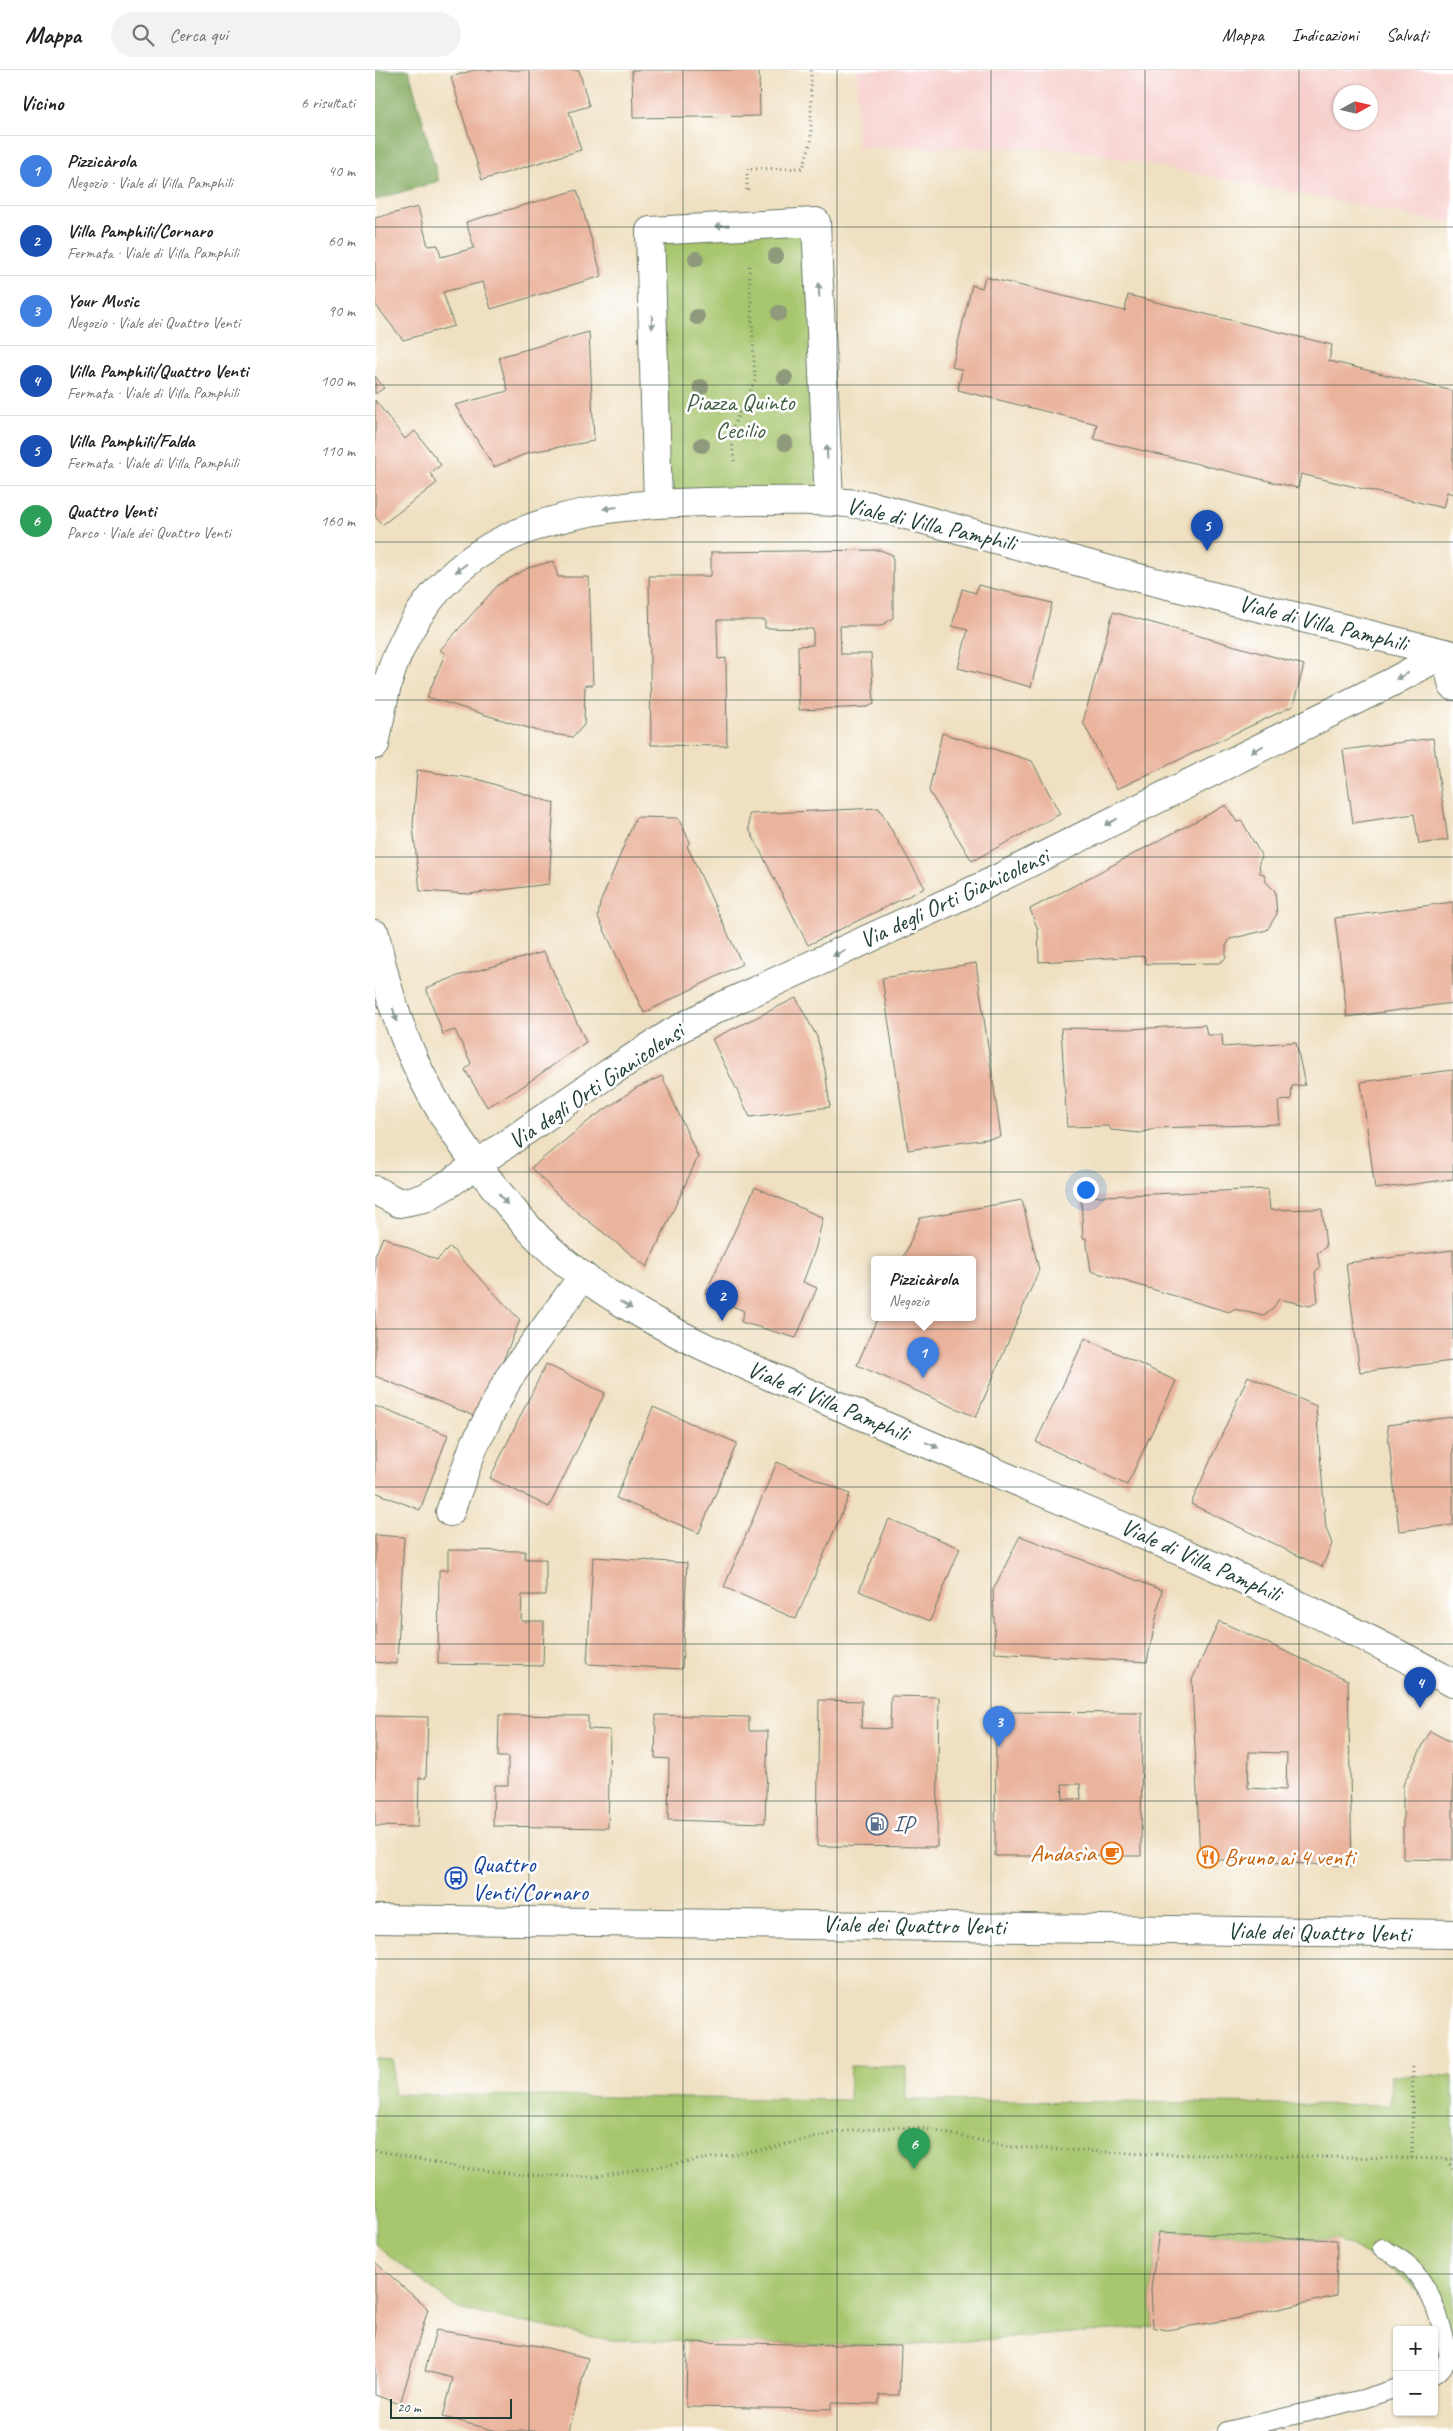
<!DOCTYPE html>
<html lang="it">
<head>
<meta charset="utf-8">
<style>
	body { margin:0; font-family:Caveat,sans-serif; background:#f2f2f2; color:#222 }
	.controls { position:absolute; right:15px; bottom:15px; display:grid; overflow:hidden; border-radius:5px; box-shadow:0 1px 4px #0004 }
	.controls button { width:45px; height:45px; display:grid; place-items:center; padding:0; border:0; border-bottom:1px solid #e0e0e0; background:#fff; color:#222; font:25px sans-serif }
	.compass { position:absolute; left:958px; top:15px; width:45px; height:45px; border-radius:50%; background:#fff; box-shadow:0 1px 4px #0004; rotate:82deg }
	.scale { position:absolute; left:15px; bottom:12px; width:122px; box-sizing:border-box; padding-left:5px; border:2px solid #1f3d34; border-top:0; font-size:14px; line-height:18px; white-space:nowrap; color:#1f3d34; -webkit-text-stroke:4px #fff; paint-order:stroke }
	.you { position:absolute; left:710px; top:1119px; width:18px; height:18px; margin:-12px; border:4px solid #fff; border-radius:50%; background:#1a73e8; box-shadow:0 0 0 8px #1a73e833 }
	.badge { display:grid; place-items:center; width:32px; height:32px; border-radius:50%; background:#1f6fb2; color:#fff; font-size:16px; font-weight:700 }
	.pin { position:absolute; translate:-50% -41px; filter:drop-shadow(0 1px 2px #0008) }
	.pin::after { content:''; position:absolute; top:26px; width:18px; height:15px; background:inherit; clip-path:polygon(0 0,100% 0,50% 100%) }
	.popup { position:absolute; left:496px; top:1186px; width:105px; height:65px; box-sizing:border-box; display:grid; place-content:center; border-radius:5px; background:#fff; filter:drop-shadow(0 1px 4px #0005); font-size:16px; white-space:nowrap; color:#767676 }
	.popup b { font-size:19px; color:#222 }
	.popup::after { content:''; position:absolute; left:50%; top:100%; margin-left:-10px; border:10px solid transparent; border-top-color:#fff }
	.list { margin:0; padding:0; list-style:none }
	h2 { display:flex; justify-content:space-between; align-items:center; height:65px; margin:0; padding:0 20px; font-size:21px }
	h2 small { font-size:16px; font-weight:400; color:#767676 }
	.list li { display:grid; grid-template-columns:32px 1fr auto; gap:15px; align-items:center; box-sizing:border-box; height:70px; padding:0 20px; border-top:1px solid #e0e0e0 }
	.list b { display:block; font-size:19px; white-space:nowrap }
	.list p { margin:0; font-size:16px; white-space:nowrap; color:#767676 }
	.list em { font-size:16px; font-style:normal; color:#767676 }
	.icon { flex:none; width:28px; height:28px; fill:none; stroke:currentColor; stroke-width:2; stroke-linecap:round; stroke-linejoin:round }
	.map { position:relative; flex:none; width:1078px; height:2361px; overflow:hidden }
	header { display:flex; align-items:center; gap:30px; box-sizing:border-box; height:70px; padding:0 25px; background:#fff; border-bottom:1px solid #e0e0e0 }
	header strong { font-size:24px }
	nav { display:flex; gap:28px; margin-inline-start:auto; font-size:18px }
	.search { width:350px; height:45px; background:#f2f2f2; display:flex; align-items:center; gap:12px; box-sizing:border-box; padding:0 18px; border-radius:28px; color:#767676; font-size:19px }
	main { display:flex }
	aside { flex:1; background:#fff }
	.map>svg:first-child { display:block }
	.built { fill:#f7d0ce; fill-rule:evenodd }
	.green { fill:#a7c66e; stroke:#638251 }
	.forest { fill:#85ab61; stroke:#52744a }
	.building { fill:#eab39c; fill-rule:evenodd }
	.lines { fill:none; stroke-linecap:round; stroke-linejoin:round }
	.service-casing { stroke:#687665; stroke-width:20 }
	.minor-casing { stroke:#687665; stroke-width:30 }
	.tertiary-casing { stroke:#687665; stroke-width:30 }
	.path { stroke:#687665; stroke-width:3; stroke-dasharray:1 4; stroke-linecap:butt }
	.service { stroke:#fff; stroke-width:18 }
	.minor { stroke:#fff; stroke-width:28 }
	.tertiary { stroke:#fff; stroke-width:28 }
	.tree { fill:#8f997b }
	.oneway { fill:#8f9e9a }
	.grid { fill:none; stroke:#1f3d34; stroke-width:1; stroke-opacity:0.55 }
	.labels { text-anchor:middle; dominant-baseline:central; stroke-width:5; stroke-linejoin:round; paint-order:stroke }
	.park-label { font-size:24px; fill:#415f42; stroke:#fff }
	.street-label { font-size:24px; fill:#1f3d34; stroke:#fff }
	.service-label { font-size:24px; fill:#4e5e75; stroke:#fff; text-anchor:start }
	.food-label { font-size:24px; fill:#c56008; stroke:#fff; text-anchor:end }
	.transit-label { font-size:24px; fill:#164399; stroke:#fff; text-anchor:start }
</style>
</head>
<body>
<header>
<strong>Mappa</strong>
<div class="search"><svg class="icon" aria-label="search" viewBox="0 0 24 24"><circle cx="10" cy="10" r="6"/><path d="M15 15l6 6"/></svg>Cerca qui</div>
<nav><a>Mappa</a><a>Indicazioni</a><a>Salvati</a></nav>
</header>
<main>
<aside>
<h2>Vicino<small>6 risultati</small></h2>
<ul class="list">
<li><span class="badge" style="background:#3f7fe0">1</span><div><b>Pizzicàrola</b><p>Negozio · Viale di Villa Pamphili</p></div><em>40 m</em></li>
<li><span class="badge" style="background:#1a4fb4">2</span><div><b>Villa Pamphili/Cornaro</b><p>Fermata · Viale di Villa Pamphili</p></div><em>60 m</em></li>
<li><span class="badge" style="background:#3f7fe0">3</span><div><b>Your Music</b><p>Negozio · Viale dei Quattro Venti</p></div><em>90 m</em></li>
<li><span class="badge" style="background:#1a4fb4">4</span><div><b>Villa Pamphili/Quattro Venti</b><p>Fermata · Viale di Villa Pamphili</p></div><em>100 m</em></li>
<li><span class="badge" style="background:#1a4fb4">5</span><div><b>Villa Pamphili/Falda</b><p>Fermata · Viale di Villa Pamphili</p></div><em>110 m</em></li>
<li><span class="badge" style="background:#2e9e5b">6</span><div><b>Quattro Venti</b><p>Parco · Viale dei Quattro Venti</p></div><em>160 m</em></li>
</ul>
</aside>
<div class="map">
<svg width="1078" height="2361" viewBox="0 0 1078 2361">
	<rect width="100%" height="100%" fill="#fff"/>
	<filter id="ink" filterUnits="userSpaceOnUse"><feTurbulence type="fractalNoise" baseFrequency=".02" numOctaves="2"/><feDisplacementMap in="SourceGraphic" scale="10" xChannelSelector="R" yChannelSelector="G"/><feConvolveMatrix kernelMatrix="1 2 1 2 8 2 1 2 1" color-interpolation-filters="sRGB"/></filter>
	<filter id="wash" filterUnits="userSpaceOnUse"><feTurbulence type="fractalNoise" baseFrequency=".0096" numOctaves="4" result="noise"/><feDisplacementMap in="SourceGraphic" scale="20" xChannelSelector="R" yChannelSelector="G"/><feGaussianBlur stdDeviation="1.12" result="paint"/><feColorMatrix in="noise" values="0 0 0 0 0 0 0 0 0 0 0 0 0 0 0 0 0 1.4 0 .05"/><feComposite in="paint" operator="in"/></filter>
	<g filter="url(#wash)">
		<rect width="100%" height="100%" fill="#efe0c1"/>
		<path class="built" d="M482,0H1078V154L696,79L482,77ZM966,22H996V52H966Z"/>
		<g class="green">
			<polygon points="441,152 454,431 283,433 275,161"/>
			<path d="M0,1989L18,1990V2024L474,2030L475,1996L531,1997V2030L1015,2035L1016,2005L1078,2006V2264C1069,2253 1062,2241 1052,2230C1028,2204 995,2185 962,2170L784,2162L776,2218L778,2257L526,2276L234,2270L83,2239L0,2174Z"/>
		</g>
		<polygon class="forest" points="0,0 34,0 64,111 0,130"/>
		<g id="blocks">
			<g class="building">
				<polygon points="99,0 204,0 214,36 194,42 206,80 107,110 76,7"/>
				<polygon points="257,0 384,0 385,46 258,48"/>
				<polygon points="202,120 227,206 116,239 108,212 68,222 79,256 28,270 0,234 0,148 43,137 53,176 63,175 66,187 99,178 91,152"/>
				<polygon points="610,207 750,241 753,225 957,275 954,291 1078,321 1078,424 1072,422 1068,438 926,404 923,418 719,369 722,354 583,320 587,300 577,297 597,215 607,218"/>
				<polygon points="214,262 219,371 155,382 119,397 80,335 133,321 124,287"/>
				<polygon points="0,306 9,318 0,324"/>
				<polygon points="0,330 30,369 40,361 66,395 55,403 62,413 7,455 0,446"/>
				<polygon points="505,480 518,485 518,548 506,556 465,556 466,584 496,584 499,634 492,637 424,640 423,576 438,575 438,559 390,558 390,550 342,550 343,589 351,588 352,676 276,675 274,506 336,506 336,482"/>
				<polygon points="178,491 183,507 214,507 218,615 210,615 209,655 198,667 170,663 52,627 70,584 65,580 123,515 153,498"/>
				<polygon points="603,515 677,533 656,617 583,598 593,560 577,556 587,519 601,523"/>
				<polygon points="738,542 929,595 918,636 742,719 708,652"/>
				<polygon points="567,663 657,691 685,744 597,791 554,721"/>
				<polygon points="1058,668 1073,770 1044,774 1039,744 978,753 968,680"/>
				<polygon points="42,700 102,709 179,733 174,814 94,824 45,821 38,756"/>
				<polygon points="851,735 862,752 867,751 887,787 884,792 885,803 889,804 891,812 900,821 902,844 892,860 855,869 851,876 851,888 844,893 771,894 769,886 664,892 663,860 655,839"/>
				<polygon points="504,738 550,818 433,875 374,759 374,744"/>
				<polygon points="261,747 303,748 315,772 312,776 367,894 269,943 223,847 225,833"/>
				<polygon points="1078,832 1078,933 972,947 960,848"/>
				<polygon points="169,882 211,972 141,1021 112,1037 90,1000 96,993 80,960 68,964 51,918 83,906"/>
				<polygon points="601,893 626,1067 533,1080 507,908"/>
				<polygon points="421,928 442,967 450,1000 455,1037 375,1047 337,969"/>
				<polygon points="830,955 832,965 847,965 848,977 921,972 930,1015 917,1016 916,1030 903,1031 905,1054 782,1058 765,1063 736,1060 733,1056 692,1057 686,958 755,959"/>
				<polygon points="1078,1000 1078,1109 1000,1119 986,1012"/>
				<polygon points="287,1006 323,1087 272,1197 192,1134 156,1098 216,1049 261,1018"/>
				<polygon points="380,1117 448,1148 440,1180 428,1212 442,1218 421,1268 366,1252 369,1241 330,1224"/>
				<polygon points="893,1119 895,1140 947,1139 951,1177 942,1183 945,1197 940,1202 943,1232 935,1236 904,1229 897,1240 888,1246 859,1239 854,1242 716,1201 711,1168 708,1168 706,1127"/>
				<polygon points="647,1130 664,1200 601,1347 482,1295 503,1247 597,1247 597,1189 528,1189 545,1148"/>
				<polygon points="8,1167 62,1190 75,1177 145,1250 104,1348 0,1306 0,1186"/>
				<polygon points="1078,1180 1078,1291 985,1302 971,1193"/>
				<polygon points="710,1268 801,1311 752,1415 661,1372"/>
				<polygon points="171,1294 230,1323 174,1437 115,1408"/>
				<polygon points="873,1306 941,1336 951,1458 957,1474 947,1497 816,1434"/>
				<polygon points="0,1336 73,1365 45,1440 0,1422"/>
				<polygon points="278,1337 362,1373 324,1463 241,1428"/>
				<polygon points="1078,1347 1078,1455 1024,1461 1012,1355"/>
				<polygon points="402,1392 475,1424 421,1549 349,1517"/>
				<polygon points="514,1449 585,1478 555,1551 484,1521"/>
				<polygon points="0,1465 29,1467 22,1594 0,1592"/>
				<polygon points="645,1466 787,1520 772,1592 620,1583 618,1520"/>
				<polygon points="73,1480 150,1481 150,1489 171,1489 171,1525 147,1525 146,1551 169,1551 168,1596 63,1594 64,1500 73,1500"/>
				<polygon points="218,1487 312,1493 307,1599 212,1594"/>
				<path d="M844,1551L973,1610L977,1796L825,1789L817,1610ZM874,1682L912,1683L911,1720L873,1718Z"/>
				<polygon points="516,1626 564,1627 562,1777 442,1776 444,1630 487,1631 486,1658 515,1659"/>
				<path d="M621,1642L767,1643L766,1786H620ZM687,1714H705L706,1729H688Z"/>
				<polygon points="124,1645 213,1646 213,1659 235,1660 233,1758 118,1756 119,1715 133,1715 133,1687 123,1687"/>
				<polygon points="281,1645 374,1647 374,1661 393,1661 390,1753 293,1750 294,1689 280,1688"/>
				<polygon points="0,1646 53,1647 51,1708 44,1708 43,1757 0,1756"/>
				<polygon points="1055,1661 1078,1673 1078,1790 1028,1789 1028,1715"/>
				<polygon points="784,2162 962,2170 961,2226 859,2249 791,2260 778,2257 776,2218"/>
				<polygon points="0,2192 53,2239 25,2334 0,2325"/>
				<polygon points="61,2260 164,2276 213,2288 194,2361 122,2361 68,2347 78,2308 50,2301"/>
				<polygon points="312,2272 526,2276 524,2325 504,2325 504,2334 456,2333 456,2339 311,2337"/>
			</g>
		</g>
	</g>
	<g filter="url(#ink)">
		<use href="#blocks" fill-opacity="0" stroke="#687665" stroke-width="1"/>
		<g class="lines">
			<g class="service-casing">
				<g id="service">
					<path d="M1007,2178C1015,2183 1026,2188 1033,2195C1058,2219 1067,2254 1074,2287L1067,2298L1059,2304"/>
					<polyline points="852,2361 988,2329 1022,2318"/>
				</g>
			</g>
			<g class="minor-casing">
				<g id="minor">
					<polyline points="283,433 275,161 441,152 454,431"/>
					<path d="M0,675C6,644 10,613 23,584C78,454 203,435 328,432C384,431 442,428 498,436L760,507L1078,585"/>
					<path d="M0,864C19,961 52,1031 113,1109C133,1135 154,1161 179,1183C223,1222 276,1251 330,1277C578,1391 837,1482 1078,1613"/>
					<polyline points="0,1120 24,1133 49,1128 75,1113 234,1003 298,962 343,938 606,817 1017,612 1070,583 1078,616"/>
					<polyline points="75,1442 98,1378 133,1309 208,1206"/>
				</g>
			</g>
			<g class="tertiary-casing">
				<polyline id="tertiary" points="0,1849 1078,1864"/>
			</g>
			<g class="path">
				<polyline points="372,120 372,99 428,98 436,71 436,0"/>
				<polyline points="359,391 356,360 380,311 374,192"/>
				<polyline points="0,2080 81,2097 151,2105 217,2107 391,2079 463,2062 519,2057 552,2059 636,2077 771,2084 1078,2089"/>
				<polyline points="1037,2088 1038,1993"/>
				<polyline points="1072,2090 1078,2099"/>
			</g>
			<use href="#service" class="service"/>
			<use href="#minor" class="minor"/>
			<use href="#tertiary" class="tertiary"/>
		</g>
		<g class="tree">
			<circle cx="401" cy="186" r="8"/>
			<circle cx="321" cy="189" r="8"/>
			<circle cx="404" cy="243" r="8"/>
			<circle cx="322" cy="247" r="8"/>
			<circle cx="410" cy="308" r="8"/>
			<circle cx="326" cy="317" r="8"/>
			<circle cx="410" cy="373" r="8"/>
			<circle cx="327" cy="375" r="8"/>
		</g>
		<defs><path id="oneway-solid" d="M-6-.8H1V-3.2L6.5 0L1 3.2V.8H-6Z" transform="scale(1.25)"/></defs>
		<g class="oneway">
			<use href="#oneway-solid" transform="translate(347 156) rotate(176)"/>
			<use href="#oneway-solid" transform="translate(444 220) rotate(-93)"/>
			<use href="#oneway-solid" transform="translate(277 252) rotate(88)"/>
			<use href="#oneway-solid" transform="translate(452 382) rotate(-93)"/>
			<use href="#oneway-solid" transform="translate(235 438) rotate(173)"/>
			<use href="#oneway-solid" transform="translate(86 498) rotate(143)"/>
			<use href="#oneway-solid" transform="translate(1027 606) rotate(152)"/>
			<use href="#oneway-solid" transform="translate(882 679) rotate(153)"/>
			<use href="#oneway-solid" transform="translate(736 752) rotate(153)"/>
			<use href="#oneway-solid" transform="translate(464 883) rotate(155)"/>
			<use href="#oneway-solid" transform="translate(20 945) rotate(72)"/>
			<use href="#oneway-solid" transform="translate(128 1129) rotate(52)"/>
			<use href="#oneway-solid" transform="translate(251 1235) rotate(31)"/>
			<use href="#oneway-solid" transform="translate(557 1375) rotate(23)"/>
		</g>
	</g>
	<path class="grid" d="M154,0V2361M308,0V2361M462,0V2361M616,0V2361M770,0V2361M924,0V2361M0,157H1078M0,315H1078M0,472H1078M0,630H1078M0,787H1078M0,944H1078M0,1102H1078M0,1259H1078M0,1417H1078M0,1574H1078M0,1731H1078M0,1889H1078M0,2046H1078M0,2204H1078"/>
	<defs>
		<g id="fuel-ring" transform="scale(1.125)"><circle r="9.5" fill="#fff" stroke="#5c6f8a" stroke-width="1.5"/><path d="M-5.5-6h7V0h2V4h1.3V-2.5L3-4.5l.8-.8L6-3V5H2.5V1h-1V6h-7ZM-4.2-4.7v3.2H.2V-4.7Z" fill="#5c6f8a"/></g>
		<g id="cafe-ring" transform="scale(1.125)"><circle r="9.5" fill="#fff" stroke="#e8710a" stroke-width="1.5"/><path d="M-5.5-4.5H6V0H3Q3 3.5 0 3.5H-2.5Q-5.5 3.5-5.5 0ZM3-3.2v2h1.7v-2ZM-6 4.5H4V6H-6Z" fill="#e8710a"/></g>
		<g id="restaurant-ring" transform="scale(1.125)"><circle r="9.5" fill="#fff" stroke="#e8710a" stroke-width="1.5"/><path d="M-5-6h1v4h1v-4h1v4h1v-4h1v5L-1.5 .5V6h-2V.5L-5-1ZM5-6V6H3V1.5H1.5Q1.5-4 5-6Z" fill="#e8710a"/></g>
		<g id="bus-ring" transform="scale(1.125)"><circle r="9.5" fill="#fff" stroke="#1a4fb4" stroke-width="1.5"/><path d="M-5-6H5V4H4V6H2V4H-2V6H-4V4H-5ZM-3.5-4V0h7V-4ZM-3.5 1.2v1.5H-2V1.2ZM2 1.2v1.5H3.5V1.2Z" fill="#1a4fb4"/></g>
	</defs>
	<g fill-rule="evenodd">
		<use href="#fuel-ring" x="502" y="1754"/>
		<use href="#cafe-ring" x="737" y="1783"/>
		<use href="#restaurant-ring" x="833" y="1787"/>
		<use href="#bus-ring" x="81" y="1808"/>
	</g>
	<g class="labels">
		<g class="park-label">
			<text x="365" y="332">Piazza Quinto<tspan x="365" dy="28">Cecilio</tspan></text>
		</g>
		<g class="street-label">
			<text transform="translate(556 454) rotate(13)">Viale di Villa Pamphili</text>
			<text transform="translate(948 553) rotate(14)">Viale di Villa Pamphili</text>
			<text transform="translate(579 828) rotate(-25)">Via degli Orti Gianicolensi</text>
			<text transform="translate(221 1016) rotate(-34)">Via degli Orti Gianicolensi</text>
			<text transform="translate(453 1331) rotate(23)">Viale di Villa Pamphili</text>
			<text transform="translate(826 1490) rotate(24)">Viale di Villa Pamphili</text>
			<text transform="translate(539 1855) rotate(1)">Viale dei Quattro Venti</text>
			<text transform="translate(944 1862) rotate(1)">Viale dei Quattro Venti</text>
		</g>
		<g class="service-label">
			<text x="518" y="1754">IP</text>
		</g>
		<g class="food-label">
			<text x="721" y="1783">Andasìa</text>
			<text x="849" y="1787" text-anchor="start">Bruno ai 4 venti</text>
		</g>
		<g class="transit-label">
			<text x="97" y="1794">Quattro<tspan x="97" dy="28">Venti/Cornaro</tspan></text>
		</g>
	</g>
</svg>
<div class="controls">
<button>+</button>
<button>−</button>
</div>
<svg class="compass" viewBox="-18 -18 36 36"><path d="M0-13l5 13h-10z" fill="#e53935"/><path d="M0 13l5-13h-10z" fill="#767676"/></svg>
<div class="scale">20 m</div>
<div class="you"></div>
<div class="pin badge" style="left:548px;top:1308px;background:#3f7fe0">1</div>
<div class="popup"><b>Pizzicàrola</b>Negozio</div>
<div class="pin badge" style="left:347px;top:1251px;background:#1a4fb4">2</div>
<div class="pin badge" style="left:624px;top:1677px;background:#3f7fe0">3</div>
<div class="pin badge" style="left:1045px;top:1638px;background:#1a4fb4">4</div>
<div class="pin badge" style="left:832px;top:481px;background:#1a4fb4">5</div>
<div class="pin badge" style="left:539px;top:2099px;background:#2e9e5b">6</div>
</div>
</main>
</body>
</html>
